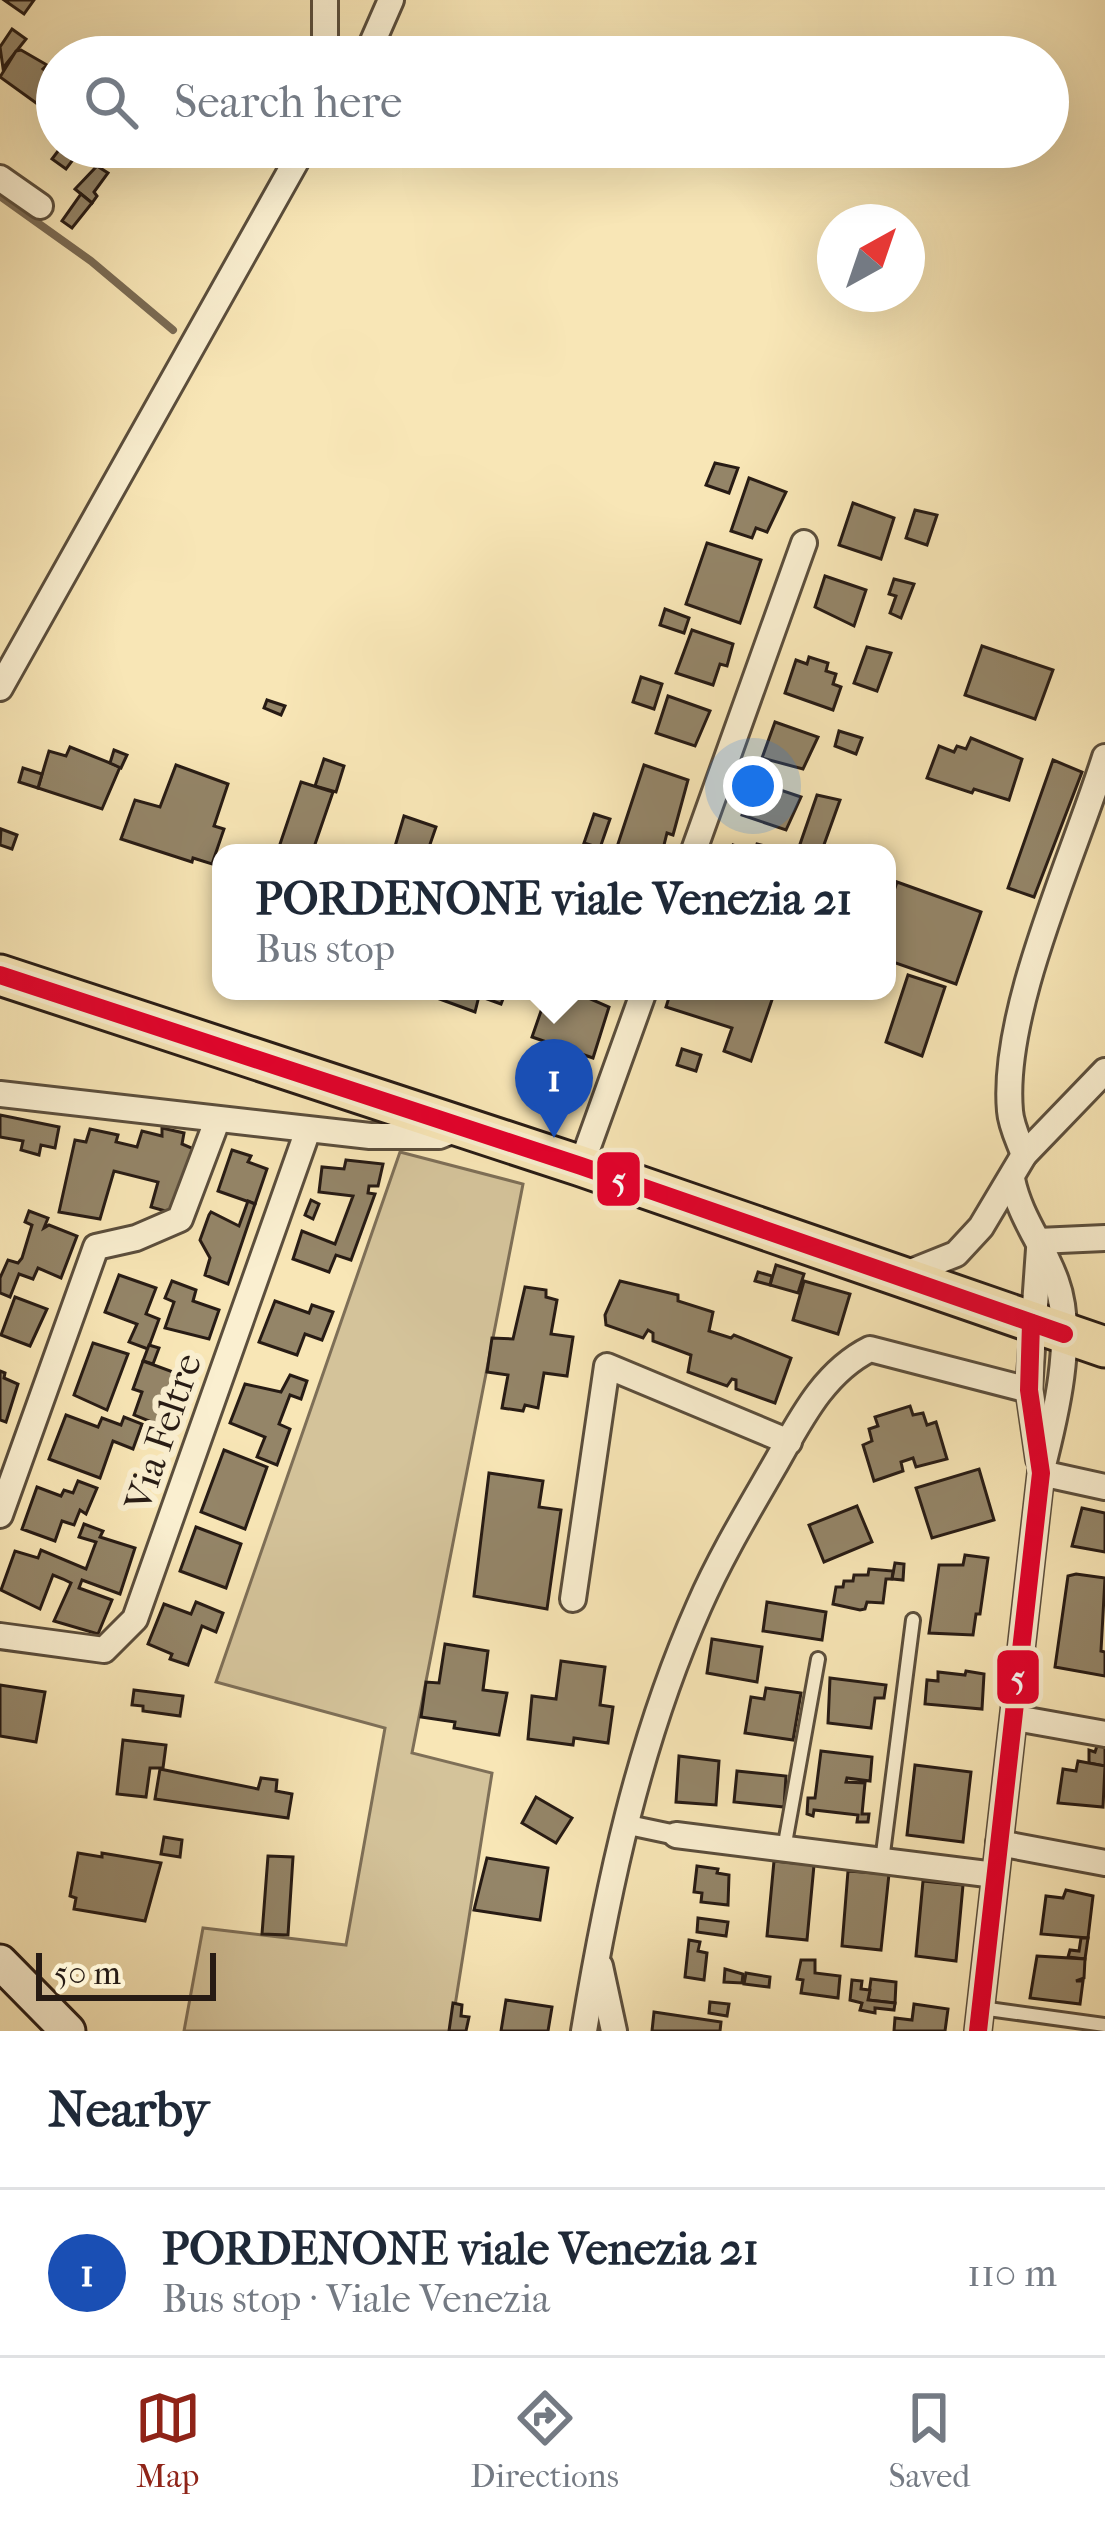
<!DOCTYPE html>
<html lang="en">
<head>
<meta charset="utf-8">
<style>
	body { margin:0; font-family:"IM FELL French Canon",serif; background:#f6f6f7; color:#1f2937 }
	.compass { position:absolute; left:817px; top:204px; width:108px; height:108px; border-radius:50%; background:#fff; box-shadow:0 12px 48px #0002; rotate:40deg }
	.scale { position:absolute; left:36px; bottom:30px; width:180px; box-sizing:border-box; padding-left:12px; border:6px solid #271b14; border-top:0; font-size:33px; line-height:42px; white-space:nowrap; color:#271b14; -webkit-text-stroke:9px #faefd0; paint-order:stroke }
	.you { position:absolute; left:753px; top:786px; width:42px; height:42px; margin:-30px; border:9px solid #fff; border-radius:50%; background:#1a73e8; box-shadow:0 0 0 18px #1a73e833 }
	.badge { display:grid; place-items:center; width:78px; height:78px; border-radius:50%; background:#8f2418; color:#fff; font-size:39px; font-weight:700 }
	.pin { position:absolute; translate:-50% -99px; filter:drop-shadow(0 3px 6px #0008) }
	.pin::after { content:''; position:absolute; top:63px; width:42px; height:36px; background:inherit; clip-path:polygon(0 0,100% 0,50% 100%) }
	.popup { position:absolute; left:212px; top:844px; width:684px; height:156px; box-sizing:border-box; display:grid; place-content:center; border-radius:24px; background:#fff; filter:drop-shadow(0 3px 9px #0005); font-size:39px; white-space:nowrap; color:#747a83 }
	.popup b { font-size:45px; color:#1f2937 }
	.popup::after { content:''; position:absolute; left:50%; top:100%; margin-left:-24px; border:24px solid transparent; border-top-color:#fff }
	.list { margin:0; padding:0; list-style:none }
	h2 { display:flex; justify-content:space-between; align-items:center; height:156px; margin:0; padding:0 48px; font-size:51px }
	h2 small { font-size:39px; font-weight:400; color:#747a83 }
	.list li { display:grid; grid-template-columns:78px 1fr auto; gap:36px; align-items:center; box-sizing:border-box; height:168px; padding:0 48px; border-top:3px solid #e0e1e3 }
	.list b { display:block; font-size:45px; white-space:nowrap }
	.list p { margin:0; font-size:39px; white-space:nowrap; color:#747a83 }
	.list em { font-size:39px; font-style:normal; color:#747a83 }
	.icon { flex:none; width:66px; height:66px; fill:none; stroke:currentColor; stroke-width:2; stroke-linecap:round; stroke-linejoin:round }
	.map { position:relative; flex:none; width:1105px; height:2031px; overflow:hidden }
	.search { position:absolute; background:#fff; box-shadow:0 12px 48px #0002; left:36px; right:36px; top:36px; height:132px; display:flex; align-items:center; gap:30px; box-sizing:border-box; padding:0 42px; border-radius:66px; color:#747a83; font-size:45px }
	.sheet { height:324px; background:#fff }
	nav { display:flex; justify-content:space-around; align-items:center; box-sizing:border-box; height:168px; border-top:3px solid #e0e1e3; background:#fff; font-size:33px; color:#747a83 }
	nav a { display:grid; justify-items:center; gap:6px }
	nav .on { color:#8f2418 }
	.map>svg:first-child { display:block }
	.green { fill:#d4c39a; stroke:#7e6f57; stroke-width:3 }
	.lines { fill:none; stroke-linecap:round; stroke-linejoin:round }
	.stream { stroke:#7a6b54; stroke-width:8 }
	.building { fill:#948568; stroke:#271b14; stroke-width:3 }
	.service-casing { stroke:#5b4e3c; stroke-width:18 }
	.pedestrian-casing { stroke:#5b4e3c; stroke-width:24 }
	.minor-casing { stroke:#5b4e3c; stroke-width:30 }
	.secondary-casing { stroke:#271b14; stroke-width:39 }
	.primary-casing { stroke:#271b14; stroke-width:45 }
	.service { stroke:#faefd0; stroke-width:12 }
	.pedestrian { stroke:#faefd0; stroke-width:18 }
	.minor { stroke:#faefd0; stroke-width:24 }
	.secondary { stroke:#faefd0; stroke-width:33 }
	.primary { stroke:#f8e6b6; stroke-width:39 }
	.bus-1-casing { stroke:#faefd0; stroke-width:27 }
	.bus-1 { stroke:#e4002b; stroke-width:18 }
	.labels { text-anchor:middle; dominant-baseline:central; stroke-width:12; stroke-linejoin:round; paint-order:stroke }
	.street-label { font-size:39px; fill:#271b14; stroke:#faefd0 }
	.line-badge { stroke:#faefd0; stroke-width:4.5 }
	.badge-label { font-size:33px; text-anchor:middle; font-weight:bold; fill:#fff }
</style>
</head>
<body>
<div class="map">
<svg width="1105" height="2031" viewBox="0 0 1105 2031">
	<rect width="100%" height="100%" fill="#f8e6b6"/>
	<filter id="stains"><feTurbulence type="fractalNoise" baseFrequency=".00167" numOctaves="4"/><feColorMatrix values="0 0 0 0 .2 0 0 0 0 .09 0 0 0 0 .02 0 0 0 .5 -.17"/></filter>
	<radialGradient id="worn" r=".72"><stop offset=".6" stop-color="#630" stop-opacity="0"/><stop offset="1" stop-color="#630" stop-opacity=".3"/></radialGradient>
	<polygon class="green" points="400,1152 523,1184 412,1753 492,1773 451,2031 184,2031 203,1928 346,1945 385,1728 216,1682"/>
	<g class="lines">
		<polyline class="stream" points="0,196 91,261 173,330"/>
	</g>
	<g class="building">
		<polygon points="4,0 34,0 24,14"/>
		<polygon points="12,29 26,39 3,68 0,47"/>
		<polygon points="21,50 47,65 43,69 49,74 45,79 57,87 57,118 0,77 16,51"/>
		<polygon points="61,147 78,153 66,169 52,159"/>
		<polygon points="97,166 108,173 94,192 97,196 92,203 75,189"/>
		<polygon points="81,194 92,203 72,228 62,221"/>
		<polygon points="715,463 738,468 729,493 706,485"/>
		<polygon points="749,478 786,492 767,532 756,528 752,538 731,531"/>
		<polygon points="853,503 894,518 881,559 839,545"/>
		<polygon points="915,510 937,515 927,545 906,538"/>
		<polygon points="707,543 761,560 740,623 686,604"/>
		<polygon points="825,576 866,590 854,626 815,607"/>
		<polygon points="894,579 914,584 901,618 890,613 896,596 889,594"/>
		<polygon points="665,609 689,618 684,633 660,625"/>
		<polygon points="692,630 733,644 727,666 720,664 713,685 676,673"/>
		<polygon points="982,646 1053,670 1035,719 965,695"/>
		<polygon points="867,647 891,653 877,691 854,683"/>
		<polygon points="809,657 828,663 826,671 836,674 833,684 841,687 833,710 785,693 796,660 807,664"/>
		<polygon points="641,677 662,684 654,709 633,702"/>
		<polygon points="668,696 710,711 695,746 656,733"/>
		<polygon points="267,700 285,706 281,715 264,708"/>
		<polygon points="775,722 818,737 803,769 762,758"/>
		<polygon points="839,731 862,738 856,754 835,746"/>
		<polygon points="971,738 1022,759 1009,800 974,789 972,793 927,778 939,746 954,752 957,746 966,749"/>
		<polygon points="70,747 120,767 102,809 38,788 49,751 66,756"/>
		<polygon points="114,750 127,755 121,768 110,763"/>
		<polygon points="324,759 344,766 336,792 315,786"/>
		<polygon points="1053,760 1082,772 1034,897 1008,888"/>
		<polygon points="176,765 228,784 214,826 224,829 212,864 193,858 192,862 121,839 135,800 160,807"/>
		<polygon points="644,765 688,780 673,835 667,833 662,853 615,853"/>
		<polygon points="23,768 42,774 38,788 19,782"/>
		<polygon points="754,781 801,797 786,830 742,815"/>
		<polygon points="301,782 333,792 312,853 277,853"/>
		<polygon points="817,795 840,800 821,853 811,853 798,850"/>
		<polygon points="594,814 610,819 600,848 584,843"/>
		<polygon points="404,816 436,827 427,853 393,853"/>
		<polygon points="1,829 17,835 12,849 0,845"/>
		<polygon points="757,844 792,853 730,853 733,845 754,853"/>
		<polygon points="897,882 981,912 956,984 887,960 887,911"/>
		<polygon points="908,975 945,987 922,1056 886,1042"/>
		<polygon points="427,991 506,991 501,1004 479,996 475,1012 426,994"/>
		<polygon points="548,991 580,991 579,994 609,1007 593,1058 532,1037"/>
		<polygon points="671,991 775,991 751,1061 724,1051 732,1028 666,1007"/>
		<polygon points="682,1049 701,1055 696,1071 677,1065"/>
		<polygon points="0,1115 59,1127 55,1148 41,1145 39,1155 21,1150 23,1141 0,1137"/>
		<polygon points="162,1128 184,1133 182,1144 194,1149 173,1209 169,1212 151,1207 158,1182 114,1171 100,1219 59,1212 75,1140 86,1142 90,1129 118,1135 116,1142 137,1147 142,1131 162,1136"/>
		<polygon points="232,1150 251,1156 248,1162 267,1169 255,1204 218,1191"/>
		<polygon points="346,1160 383,1164 378,1186 369,1186 368,1193 375,1194 351,1260 336,1255 329,1272 293,1259 302,1231 335,1244 353,1196 319,1192 322,1167 344,1169"/>
		<polygon points="311,1200 319,1204 313,1219 305,1215"/>
		<polygon points="248,1201 255,1204 228,1284 205,1275 210,1258 200,1240 209,1215 211,1212 239,1226"/>
		<polygon points="29,1211 48,1218 44,1228 49,1225 77,1236 61,1278 38,1268 33,1279 19,1274 10,1297 0,1293 0,1278 8,1260 18,1263 22,1258 32,1225 25,1222"/>
		<polygon points="776,1265 804,1274 798,1293 770,1285"/>
		<polygon points="758,1272 772,1276 770,1285 755,1281"/>
		<polygon points="119,1275 156,1288 146,1314 159,1319 148,1349 129,1342 137,1324 105,1312"/>
		<polygon points="172,1281 196,1290 193,1301 219,1310 209,1339 165,1328 174,1302 165,1298"/>
		<polygon points="620,1281 678,1295 678,1301 713,1312 709,1331 731,1338 734,1335 791,1358 775,1403 736,1389 736,1380 732,1379 727,1386 688,1372 691,1355 653,1341 653,1333 648,1330 643,1338 606,1325 605,1315"/>
		<polygon points="804,1281 850,1294 838,1334 793,1320"/>
		<polygon points="525,1287 546,1290 546,1297 557,1300 551,1334 573,1337 567,1376 544,1373 538,1408 525,1405 523,1411 502,1408 508,1375 487,1372 492,1338 513,1339"/>
		<polygon points="15,1297 47,1309 30,1346 1,1335"/>
		<polygon points="275,1301 309,1313 312,1305 333,1312 322,1340 305,1334 297,1355 259,1342"/>
		<polygon points="93,1343 128,1354 107,1410 74,1395"/>
		<polygon points="149,1345 159,1348 153,1364 143,1361"/>
		<polygon points="143,1361 195,1380 174,1431 134,1415 142,1392 133,1389"/>
		<polygon points="0,1371 5,1373 4,1378 18,1384 6,1422 0,1420"/>
		<polygon points="290,1375 307,1381 301,1399 290,1395 279,1424 290,1429 277,1465 257,1457 265,1437 230,1423 245,1384 281,1392"/>
		<polygon points="910,1406 913,1415 923,1413 927,1425 936,1422 947,1459 916,1467 913,1458 901,1462 903,1471 874,1481 863,1445 872,1441 869,1429 878,1426 875,1417"/>
		<polygon points="66,1415 98,1427 102,1418 121,1425 124,1417 142,1424 133,1449 113,1441 100,1478 49,1459"/>
		<polygon points="224,1450 267,1467 245,1529 201,1512"/>
		<polygon points="979,1469 994,1520 932,1538 916,1488"/>
		<polygon points="489,1473 543,1481 539,1507 561,1510 547,1609 474,1596"/>
		<polygon points="78,1481 97,1488 86,1514 80,1510 74,1525 62,1521 55,1541 22,1529 37,1487 61,1496 64,1490 73,1493"/>
		<polygon points="857,1506 872,1542 824,1562 809,1525"/>
		<polygon points="1082,1508 1105,1513 1105,1552 1072,1546"/>
		<polygon points="84,1524 103,1531 100,1537 135,1548 120,1594 82,1580 79,1588 112,1600 98,1634 54,1621 71,1583 63,1579 53,1575 40,1609 1,1590 15,1551 38,1558 41,1550 86,1569 96,1542 79,1537"/>
		<polygon points="196,1527 241,1544 226,1588 180,1571"/>
		<polygon points="965,1555 988,1558 980,1614 976,1614 973,1635 929,1633 939,1565 963,1565"/>
		<polygon points="895,1563 904,1564 903,1580 892,1579"/>
		<polygon points="869,1569 893,1571 892,1579 886,1579 883,1603 867,1602 865,1609 860,1610 833,1604 836,1587 843,1587 844,1581 853,1581 854,1575 868,1575"/>
		<polygon points="1076,1574 1105,1578 1101,1651 1105,1652 1105,1676 1055,1667 1068,1576"/>
		<polygon points="196,1602 223,1613 216,1632 202,1626 188,1665 170,1659 172,1654 148,1644 164,1604 191,1614"/>
		<polygon points="767,1602 826,1612 822,1640 763,1631"/>
		<polygon points="712,1639 762,1647 757,1682 707,1673"/>
		<polygon points="445,1644 488,1651 483,1690 507,1693 499,1735 454,1728 455,1722 421,1717 426,1682 439,1683"/>
		<polygon points="561,1661 605,1667 600,1705 613,1707 608,1743 574,1738 573,1745 528,1739 532,1696 556,1699"/>
		<polygon points="966,1671 984,1674 982,1709 925,1704 927,1680 938,1681 938,1672 965,1675"/>
		<polygon points="830,1678 886,1685 884,1698 875,1698 871,1728 828,1723"/>
		<polygon points="0,1685 45,1692 36,1742 0,1736"/>
		<polygon points="766,1688 801,1693 793,1740 745,1733 751,1697 764,1699"/>
		<polygon points="134,1690 183,1696 180,1716 143,1711 143,1706 132,1705"/>
		<polygon points="123,1740 166,1745 163,1768 150,1768 146,1797 117,1794"/>
		<polygon points="1097,1746 1105,1747 1105,1766 1089,1763 1089,1750 1095,1752"/>
		<polygon points="821,1751 872,1757 870,1781 847,1778 846,1782 865,1783 862,1814 869,1814 868,1822 857,1822 858,1815 814,1810 813,1816 807,1814 808,1798 815,1798"/>
		<polygon points="679,1756 719,1761 716,1805 676,1802"/>
		<polygon points="1078,1761 1105,1766 1103,1807 1058,1803 1063,1769 1076,1771"/>
		<polygon points="915,1765 971,1772 963,1842 907,1835"/>
		<polygon points="160,1769 258,1789 261,1778 277,1780 276,1791 292,1794 288,1818 155,1799"/>
		<polygon points="737,1771 786,1776 784,1807 734,1802"/>
		<polygon points="536,1797 572,1818 556,1843 522,1823"/>
		<polygon points="164,1837 182,1840 180,1857 161,1854"/>
		<polygon points="78,1853 102,1857 102,1853 161,1863 145,1921 74,1909 76,1898 70,1896"/>
		<polygon points="268,1856 293,1857 288,1935 262,1934"/>
		<polygon points="487,1858 548,1868 540,1920 474,1910"/>
		<polygon points="774,1861 814,1865 807,1940 767,1936"/>
		<polygon points="697,1866 718,1869 717,1873 729,1875 728,1905 701,1902 702,1893 694,1892"/>
		<polygon points="848,1871 889,1874 881,1950 842,1946"/>
		<polygon points="923,1881 963,1885 956,1961 916,1956"/>
		<polygon points="1066,1890 1093,1896 1088,1938 1041,1934 1046,1896 1063,1898"/>
		<polygon points="698,1918 728,1922 726,1936 697,1932"/>
		<polygon points="1081,1938 1088,1938 1085,1959 1068,1957 1070,1950 1079,1951"/>
		<polygon points="689,1940 700,1942 698,1951 707,1953 704,1980 685,1977"/>
		<polygon points="1037,1956 1085,1959 1084,1978 1076,1981 1083,1981 1080,2004 1030,1998"/>
		<polygon points="801,1960 815,1960 815,1973 840,1976 838,1998 801,1993 803,1980 797,1979"/>
		<polygon points="725,1969 743,1974 742,1983 724,1982"/>
		<polygon points="746,1973 770,1977 769,1987 744,1984"/>
		<polygon points="871,1979 896,1982 895,2003 868,2000"/>
		<polygon points="852,1980 862,1981 861,1989 870,1990 868,2000 895,2003 894,2010 875,2008 875,2013 860,2010 862,2003 850,2000"/>
		<polygon points="506,2000 552,2007 548,2031 501,2031"/>
		<polygon points="710,2002 729,2004 727,2016 709,2013"/>
		<polygon points="453,2003 462,2005 461,2016 469,2017 466,2031 449,2031"/>
		<polygon points="914,2004 948,2009 945,2031 894,2031 895,2018 912,2020"/>
		<polygon points="654,2012 721,2022 720,2031 652,2031"/>
	</g>
	<g class="lines">
		<g class="service-casing">
			<g id="service">
				<polyline points="784,1849 818,1659"/>
				<polyline points="882,1861 913,1620"/>
				<polyline points="981,2008 1105,2025"/>
			</g>
		</g>
		<g class="pedestrian-casing">
			<polyline id="pedestrian" points="624,1824 676,1835"/>
		</g>
		<g class="minor-casing">
			<g id="minor">
				<polyline points="325,0 325,57"/>
				<polyline points="366,57 391,0"/>
				<polyline points="0,178 40,206"/>
				<polyline points="0,688 304,147"/>
				<polyline points="693,853 804,543"/>
				<polyline points="0,1094 370,1136 439,1136 454,1130"/>
				<path d="M1024,1155C1019,1141 1011,1126 1010,1111C1001,1011 1074,856 1105,757"/>
				<polyline points="581,1166 644,991"/>
				<polyline points="1038,1241 1105,1238"/>
				<polyline points="1039,1249 1029,1390 1039,1459"/>
				<polyline points="901,1276 956,1254 981,1227 1024,1155 1105,1071"/>
				<polyline points="1041,1473 1105,1487"/>
				<polyline points="0,1515 96,1247 136,1238 180,1219 217,1121"/>
				<polyline points="573,1599 607,1366 789,1442"/>
				<polyline points="0,1636 104,1650 135,1619 308,1130"/>
				<polyline points="1016,1718 1105,1734"/>
				<polyline points="676,1835 995,1875"/>
				<polyline points="999,1843 1105,1863"/>
				<polyline points="600,1966 614,2031"/>
				<path d="M584,2031C608,1886 639,1741 699,1606C720,1558 747,1513 773,1468C799,1423 822,1373 870,1349L1029,1390"/>
				<path d="M978,2031L1041,1473C1055,1419 1076,1335 1056,1281C1043,1244 1020,1218 1012,1179"/>
			</g>
		</g>
		<g class="secondary-casing">
			<polyline id="secondary" points="0,1962 68,2031"/>
		</g>
		<g class="primary-casing">
			<polyline id="primary" points="0,975 581,1166 1105,1347"/>
		</g>
		<use href="#service" class="service"/>
		<use href="#pedestrian" class="pedestrian"/>
		<use href="#minor" class="minor"/>
		<use href="#secondary" class="secondary"/>
		<use href="#primary" class="primary"/>
		<g class="bus-1-casing">
			<g id="bus-1">
				<polyline points="0,975 581,1166 1064,1334"/>
				<polyline points="978,2031 1041,1473 1029,1390 1031,1323"/>
			</g>
		</g>
		<use href="#bus-1" class="bus-1"/>
	</g>
	<g class="labels">
		<g class="street-label">
			<text transform="translate(163 1432) rotate(-71)">Via Feltre</text>
		</g>
	</g>
	<g class="line-badge">
		<rect x="595" y="1150" width="47" height="58" rx="12" fill="#e4002b"/>
		<rect x="995" y="1648" width="46" height="58" rx="12" fill="#e4002b"/>
	</g>
	<g class="badge-label">
		<text x="619" y="1191">5</text>
		<text x="1018" y="1689">5</text>
	</g>
	<rect width="100%" height="100%" filter="url(#stains)"/>
	<rect width="100%" height="100%" fill="url(#worn)"/>
</svg>
<svg class="compass" viewBox="-18 -18 36 36"><path d="M0-13l5 13h-10z" fill="#e53935"/><path d="M0 13l5-13h-10z" fill="#747a83"/></svg>
<div class="scale">50 m</div>
<div class="you"></div>
<div class="pin badge" style="left:554px;top:1138px;background:#1a4fb4">1</div>
<div class="popup"><b>PORDENONE viale Venezia 21</b>Bus stop</div>
<div class="search"><svg class="icon" aria-label="search" viewBox="0 0 24 24"><circle cx="10" cy="10" r="6"/><path d="M15 15l6 6"/></svg>Search here</div>
</div>
<section class="sheet">
<h2>Nearby<small></small></h2>
<ul class="list">
<li><span class="badge" style="background:#1a4fb4">1</span><div><b>PORDENONE viale Venezia 21</b><p>Bus stop · Viale Venezia</p></div><em>110 m</em></li>
</ul>
</section>
<nav>
<a class="on"><svg class="icon" aria-label="map" viewBox="0 0 24 24"><path d="M3 6l6-2 6 2 6-2v14l-6 2-6-2-6 2zM9 4v14M15 6v14"/></svg>Map</a>
<a><svg class="icon" aria-label="directions" viewBox="0 0 24 24"><path d="M12 3l9 9-9 9-9-9zM9 14v-3h6M13 9l2 2-2 2"/></svg>Directions</a>
<a><svg class="icon" aria-label="saved" viewBox="0 0 24 24"><path d="M7 4h10v16l-5-4-5 4z"/></svg>Saved</a>
</nav>
</body>
</html>
